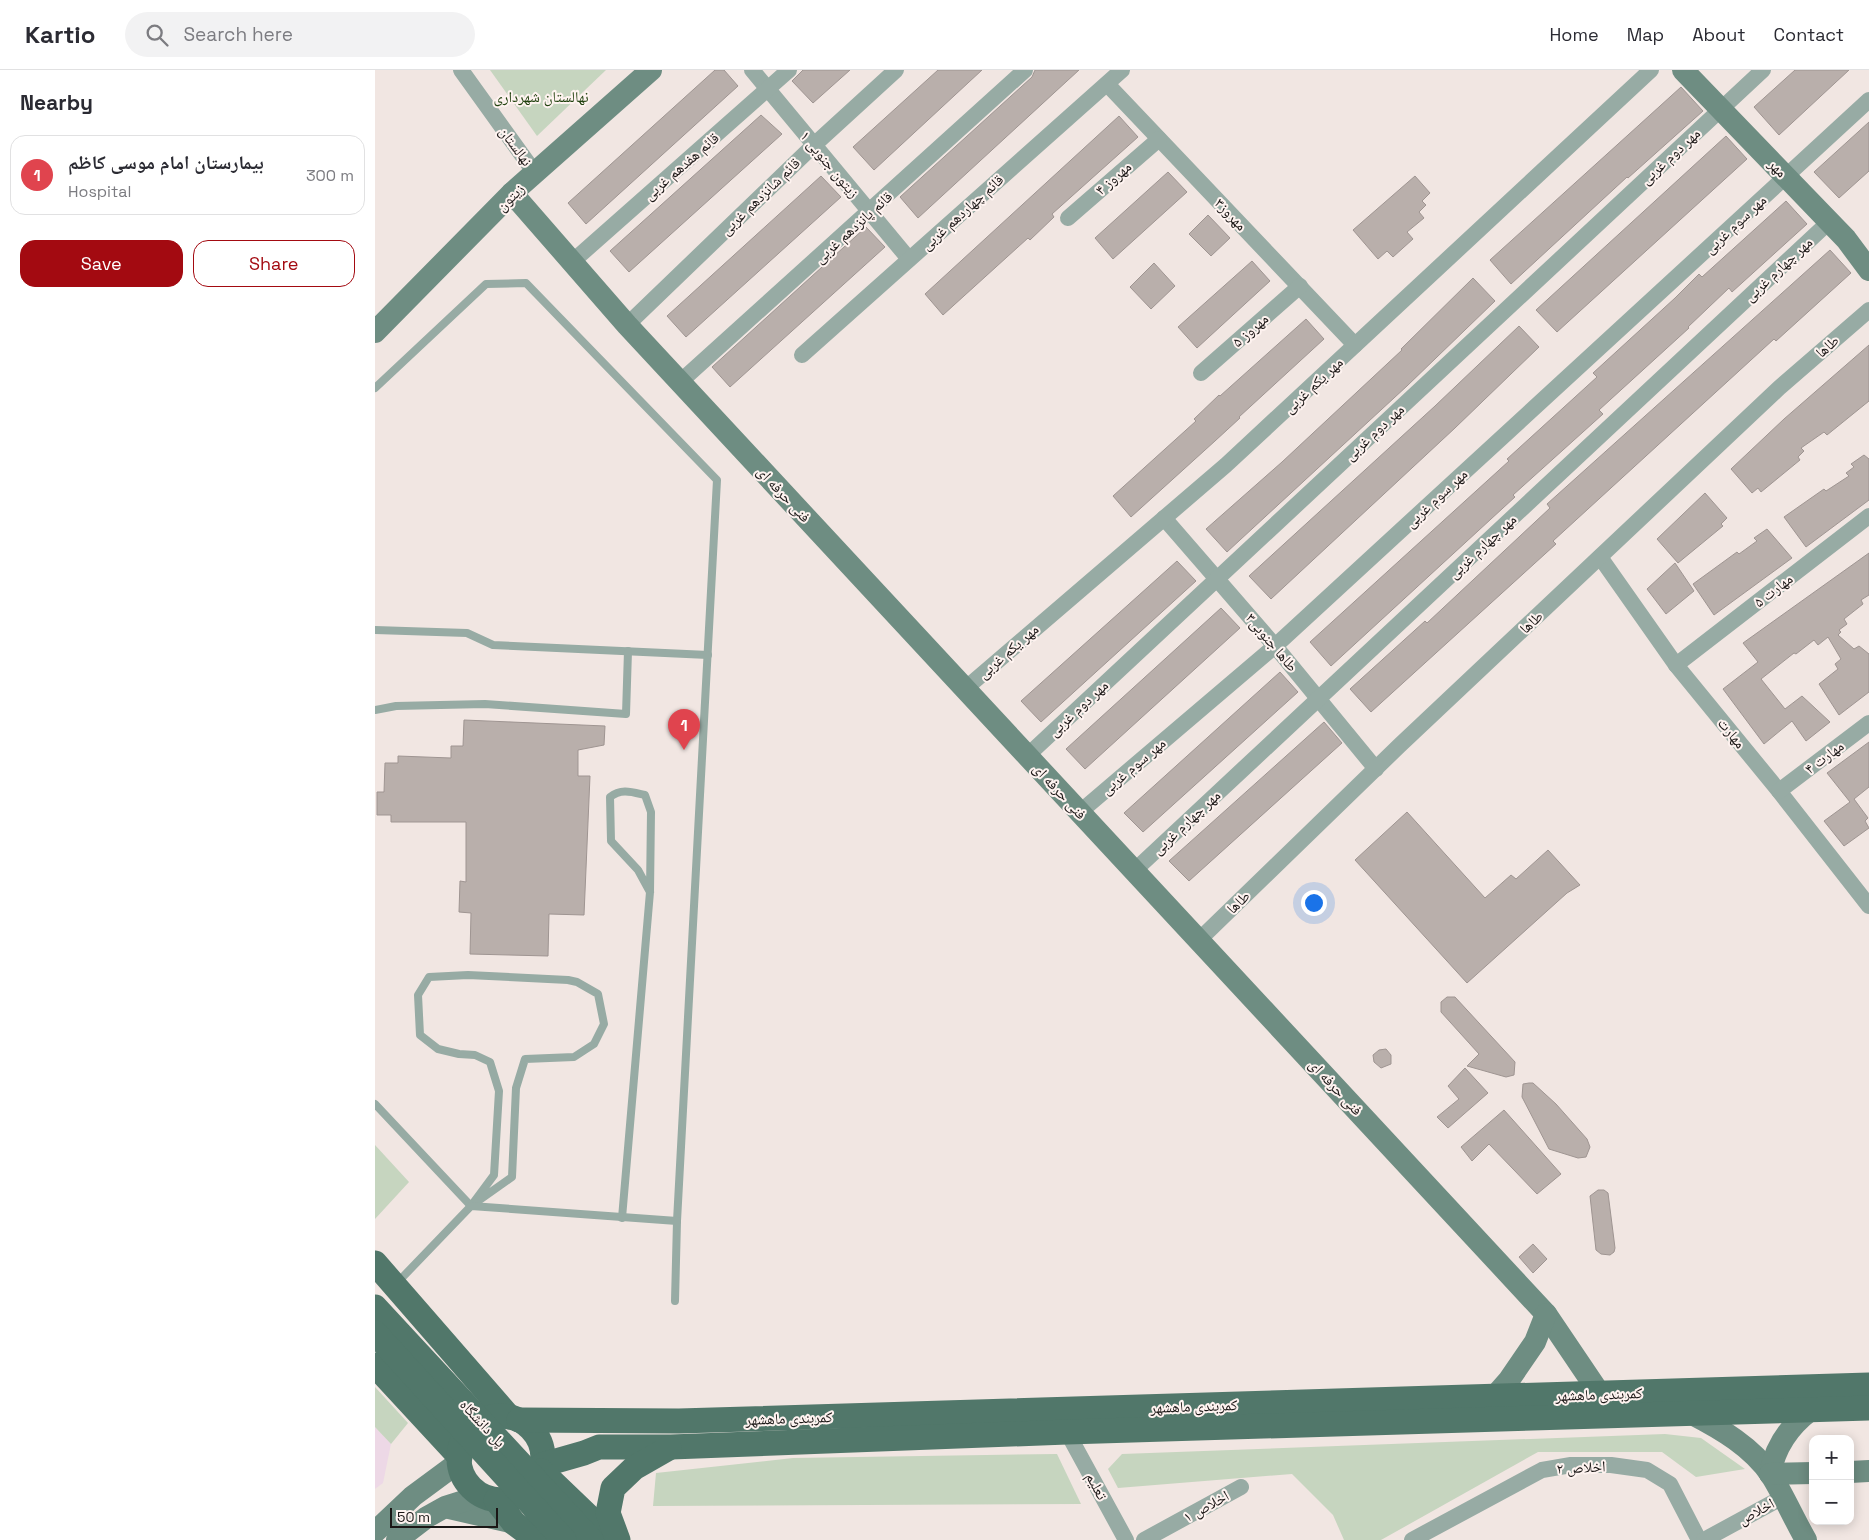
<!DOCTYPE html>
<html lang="en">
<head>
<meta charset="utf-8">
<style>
	body { margin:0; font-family:"Space Grotesk","Noto Naskh Arabic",sans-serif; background:#f2f2f3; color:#2b2b33 }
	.controls { position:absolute; right:15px; bottom:15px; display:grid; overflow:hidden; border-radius:10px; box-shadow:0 2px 12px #0003 }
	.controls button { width:45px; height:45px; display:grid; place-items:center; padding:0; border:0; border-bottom:1px solid #e1e1e2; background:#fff; color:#2b2b33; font:25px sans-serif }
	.scale { position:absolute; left:15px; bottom:12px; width:108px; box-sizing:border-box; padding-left:5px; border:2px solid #1b1716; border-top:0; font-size:14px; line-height:18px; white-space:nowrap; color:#1b1716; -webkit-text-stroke:4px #fef3f0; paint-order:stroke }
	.you { position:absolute; left:938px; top:832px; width:18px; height:18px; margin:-12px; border:4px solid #fff; border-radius:50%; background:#1a73e8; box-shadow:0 0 0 8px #1a73e833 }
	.badge { display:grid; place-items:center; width:32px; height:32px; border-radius:50%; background:#a30a11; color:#fff; font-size:16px; font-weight:700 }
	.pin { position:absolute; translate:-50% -41px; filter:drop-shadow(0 1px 2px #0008) }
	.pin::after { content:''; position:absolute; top:26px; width:18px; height:15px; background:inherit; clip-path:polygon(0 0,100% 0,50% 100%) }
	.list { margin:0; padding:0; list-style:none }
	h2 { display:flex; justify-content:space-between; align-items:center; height:65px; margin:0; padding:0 20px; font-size:21px }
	h2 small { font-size:16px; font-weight:400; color:#7c7c81 }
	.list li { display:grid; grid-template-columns:32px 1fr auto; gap:15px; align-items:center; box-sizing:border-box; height:80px; margin:0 10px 10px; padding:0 10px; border:1px solid #e1e1e2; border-radius:15px }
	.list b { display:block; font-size:19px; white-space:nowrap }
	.list p { margin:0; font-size:16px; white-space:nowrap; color:#7c7c81 }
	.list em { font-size:16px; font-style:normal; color:#7c7c81 }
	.actions { display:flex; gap:10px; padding:15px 20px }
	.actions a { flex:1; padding:11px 0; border:1px solid #a30a11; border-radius:15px; text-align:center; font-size:18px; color:#a30a11 }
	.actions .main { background:#a30a11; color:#fff }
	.icon { flex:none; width:28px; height:28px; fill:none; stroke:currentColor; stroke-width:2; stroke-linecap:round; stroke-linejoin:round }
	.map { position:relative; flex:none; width:1494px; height:1470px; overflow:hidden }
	header { display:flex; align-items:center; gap:30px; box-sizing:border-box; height:70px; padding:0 25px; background:#fff; border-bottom:1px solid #e1e1e2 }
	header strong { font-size:24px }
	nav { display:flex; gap:28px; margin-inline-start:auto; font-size:18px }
	.search { width:350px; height:45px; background:#f2f2f3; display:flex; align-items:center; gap:12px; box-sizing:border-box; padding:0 18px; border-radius:28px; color:#7c7c81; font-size:19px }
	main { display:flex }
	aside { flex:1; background:#fff }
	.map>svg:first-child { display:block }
	.education { fill:#edd8e6 }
	.green { fill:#c6d5bf }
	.building { fill:#b9afab; stroke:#9f9592 }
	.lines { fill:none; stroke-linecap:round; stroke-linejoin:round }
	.lane { stroke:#97aba4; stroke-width:8 }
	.street { stroke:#97aba4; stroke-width:16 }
	.secondary { stroke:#6e8d82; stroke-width:22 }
	.primary { stroke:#51776a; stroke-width:25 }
	.primary-bridge { stroke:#51776a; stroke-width:25 }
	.labels { text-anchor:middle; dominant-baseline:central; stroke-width:4; stroke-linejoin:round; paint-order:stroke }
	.park-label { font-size:15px; fill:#20410e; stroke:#fef3f0 }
	.street-label { font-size:15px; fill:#1b1716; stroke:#fef3f0 }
</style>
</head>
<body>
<header>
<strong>Kartio</strong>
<div class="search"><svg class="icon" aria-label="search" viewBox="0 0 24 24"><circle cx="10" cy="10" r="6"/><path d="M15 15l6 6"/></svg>Search here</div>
<nav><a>Home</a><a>Map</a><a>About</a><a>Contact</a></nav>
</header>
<main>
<aside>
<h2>Nearby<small></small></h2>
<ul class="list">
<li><span class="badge" style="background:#e0444e">1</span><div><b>بیمارستان امام موسی کاظم</b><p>Hospital</p></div><em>300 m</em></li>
</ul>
<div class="actions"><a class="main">Save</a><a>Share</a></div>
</aside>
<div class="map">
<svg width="1494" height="1470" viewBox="0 0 1494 1470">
	<rect width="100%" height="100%" fill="#f1e6e2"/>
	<polygon class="education" points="0,1357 16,1374 8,1413 0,1419"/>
	<g class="green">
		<polygon points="115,0 231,0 162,66"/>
		<polygon points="0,1075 34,1112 0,1149"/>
		<polygon points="0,1317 33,1353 16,1374 0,1357"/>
		<polygon points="1290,1364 1326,1368 1370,1399 1321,1407 1287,1382 1163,1382 1006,1470 969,1470 958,1445 917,1404 743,1418 733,1399 747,1384"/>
		<polygon points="682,1384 706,1434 278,1436 281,1403 418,1388"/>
	</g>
	<g class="building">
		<polygon points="340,0 349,0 363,16 211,154 193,133"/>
		<polygon points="428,0 475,0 438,33 417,11"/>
		<polygon points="563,0 607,0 499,100 478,77"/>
		<polygon points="660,0 704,0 543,148 525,127 657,7"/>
		<polygon points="1420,0 1474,0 1404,65 1379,37"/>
		<polygon points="1306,17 1328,41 1253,108 1252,107 1136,214 1115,190"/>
		<polygon points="386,45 407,64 254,202 235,181"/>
		<polygon points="744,46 763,67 677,144 679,147 655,170 653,168 568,245 550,224"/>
		<polygon points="1494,52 1494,101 1464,128 1439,102"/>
		<polygon points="1351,66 1372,89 1182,262 1161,240"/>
		<polygon points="793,102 812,122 738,189 720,168"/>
		<polygon points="446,106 466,127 311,267 292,246"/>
		<polygon points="1040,106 1055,123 1047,131 1051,135 1044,142 1049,148 1032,162 1038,169 1018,187 1012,181 1003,189 978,160"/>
		<polygon points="1411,131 1432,154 1357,222 1354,218 1313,257 1314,258 1224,340 1228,344 1138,425 1140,427 956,596 935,572 1134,391 1132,389 1222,307 1218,303 1300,228 1324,204 1327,207"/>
		<polygon points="833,145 855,168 836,186 814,164"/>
		<polygon points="491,157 510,177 355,317 337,297"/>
		<polygon points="1455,180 1476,203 1401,271 1399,269 1178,471 1181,474 996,642 975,619 1050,551 1052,553 1175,438 1172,434"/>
		<polygon points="877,191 895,211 822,278 803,257"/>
		<polygon points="779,193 800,216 776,239 755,217"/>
		<polygon points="1098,208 1120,231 1032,316 852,482 831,459 907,392 1027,280 1026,279"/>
		<polygon points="931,249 949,269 864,347 865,348 840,371 756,447 738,426 821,351 819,349 844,325 845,326"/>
		<polygon points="1144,256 1164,277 1080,358 896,529 874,506 1060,336"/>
		<polygon points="1494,275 1494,331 1452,365 1449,362 1426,378 1429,381 1423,387 1425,390 1386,422 1383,418 1377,423 1356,399 1409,349"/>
		<polygon points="1489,385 1494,389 1494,430 1431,477 1409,447 1449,419 1451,421 1474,406 1471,403 1479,397 1476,394"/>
		<polygon points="1330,423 1352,448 1346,454 1348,456 1303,493 1282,469"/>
		<polygon points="1392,459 1417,488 1339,545 1318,514 1362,482 1364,484 1382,471 1379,468"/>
		<polygon points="1494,483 1494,525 1486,530 1488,534 1469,549 1472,554 1464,560 1466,562 1463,565 1479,579 1484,576 1494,584 1494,622 1464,645 1444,614 1463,599 1460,594 1466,589 1453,567 1443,575 1439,570 1421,584 1419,583 1386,609 1410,639 1427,626 1455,652 1431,671 1417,651 1389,674 1348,619 1383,592 1368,573"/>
		<polygon points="802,491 821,511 666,652 646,631"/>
		<polygon points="1300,493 1319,521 1291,544 1272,519"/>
		<polygon points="846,538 865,558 710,699 691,679"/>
		<polygon points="905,602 923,622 768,762 749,743"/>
		<polygon points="89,650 230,656 229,675 203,680 203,706 215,706 209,845 174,844 173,886 95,884 96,843 84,842 85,811 91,812 91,752 16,752 16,745 2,745 2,722 9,722 10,693 23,693 23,686 76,688 76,676 88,676"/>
		<polygon points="949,652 967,673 814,811 794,791"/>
		<polygon points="1494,672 1494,717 1479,729 1493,748 1490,751 1494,758 1469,776 1449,751 1475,732 1452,703"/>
		<polygon points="1032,742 1110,828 1136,805 1141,809 1173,780 1205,815 1192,823 1092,913 980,790"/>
		<polygon points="1072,927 1080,927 1140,992 1139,1005 1131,1007 1092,996 1104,984 1066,942 1066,932"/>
		<polygon points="1011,979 1016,985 1016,994 1006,998 999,992 998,985 1004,980"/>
		<polygon points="1090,998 1113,1023 1073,1058 1062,1047 1084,1029 1073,1016"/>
		<polygon points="1154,1013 1158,1013 1181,1034 1212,1069 1215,1077 1211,1087 1203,1088 1174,1079 1147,1027 1148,1014"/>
		<polygon points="1129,1040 1186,1104 1162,1124 1114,1074 1097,1091 1086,1077"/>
		<polygon points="1223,1120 1229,1120 1233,1123 1240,1178 1239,1182 1235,1185 1226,1184 1221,1180 1215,1126"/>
		<polygon points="1158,1174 1172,1189 1158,1203 1144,1187"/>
	</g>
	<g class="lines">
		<g class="lane">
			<polyline points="0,318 111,214 151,213 342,410 302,1151"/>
			<polyline points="0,560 92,563 118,575 333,585"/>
			<polyline points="0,640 21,636 110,634 251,644 253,581"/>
			<polygon points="93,905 193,910 202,912 223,924 229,954 219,974 199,987 150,989 141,1018 137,1107 96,1136 119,1105 124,1021 115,992 100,985 84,984 63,979 45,965 43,925 54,907"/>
			<polyline points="0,1034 96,1136"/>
			<path d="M247,1148L275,822L276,742L270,725C257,722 246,718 235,727L236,771L263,800L275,822"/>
			<polyline points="21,1214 96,1136 302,1151 300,1231"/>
		</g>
		<g class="street">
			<polyline points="86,0 160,103"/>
			<polyline points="377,0 534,189"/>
			<polyline points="732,14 980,275"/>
			<polyline points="693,148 784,69"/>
			<polyline points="197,192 414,0"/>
			<polyline points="252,255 439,75 521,0"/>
			<polyline points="427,285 747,0"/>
			<polyline points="826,303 925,216"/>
			<polyline points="305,312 650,0"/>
			<polyline points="789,448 900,576 1001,699"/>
			<polyline points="1225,487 1301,595 1404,721 1494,836"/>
			<polyline points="1301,595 1494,446"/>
			<polyline points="590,619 851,395 1276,0"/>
			<polyline points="652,686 1388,0"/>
			<polyline points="1404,721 1494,653"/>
			<polyline points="705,742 900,576 1494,30"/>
			<polyline points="759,801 1455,151"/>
			<polyline points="824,870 1025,675 1404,318 1494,240"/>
			<polyline points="692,1362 751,1470"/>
			<polyline points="769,1470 866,1417"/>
			<polyline points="1037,1470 1167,1400 1196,1395 1236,1395 1272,1400 1295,1414 1324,1470"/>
			<polyline points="1329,1470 1408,1427"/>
		</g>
		<g class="secondary">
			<polyline points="1308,0 1471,169 1494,200"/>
			<polyline points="137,123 252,255 1171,1244 1225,1324"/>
			<polyline points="0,262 137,123 276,0"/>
			<polyline points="1119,1327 1134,1310 1160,1272 1171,1244"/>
			<path d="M1317,1344C1346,1359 1377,1377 1396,1405C1409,1426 1419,1449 1431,1470"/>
			<polyline points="1475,1402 1494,1401"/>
			<path d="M1395,1404C1400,1377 1413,1357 1436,1340"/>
			<polyline points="1395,1404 1438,1403"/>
			<polyline points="74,1438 139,1453"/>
			<polyline points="0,1462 38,1426 84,1392"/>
			<polyline points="22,1470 52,1447 70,1437 108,1425"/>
		</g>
		<g class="primary">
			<polyline points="0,1193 134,1347"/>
			<polyline points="0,1295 85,1387"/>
			<circle cx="126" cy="1388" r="42"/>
			<polyline points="144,1350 304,1351 1494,1315"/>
			<polyline points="167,1395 209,1383 224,1377 296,1377 692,1362 1494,1338"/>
			<polyline points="166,1401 238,1470"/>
			<polyline points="121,1430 139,1453 162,1470"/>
			<polyline points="243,1470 233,1443 238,1418 259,1398 294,1378"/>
		</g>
		<g class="primary-bridge">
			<polyline points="0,1237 216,1470"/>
			<polyline points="0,1263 189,1470"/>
		</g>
	</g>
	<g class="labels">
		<g class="park-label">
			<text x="166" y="26">نهالستان شهرداری</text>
		</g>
		<g class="street-label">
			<text transform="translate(141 76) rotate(54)">نهالستان</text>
			<text transform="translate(1295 86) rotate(-43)">مهر دوم غربی</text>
			<text transform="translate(455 94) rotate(50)">زیتون جنوبی ۱</text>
			<text transform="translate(306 96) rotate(-41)">قائم هفدهم غربی</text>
			<text transform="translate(1403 98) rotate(46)">مهر</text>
			<text transform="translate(738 108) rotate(-41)">مهروز ۴</text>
			<text transform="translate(385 126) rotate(-44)">قائم شانزدهم غربی</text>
			<text transform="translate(135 127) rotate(-44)">زیتون</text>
			<text transform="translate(587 142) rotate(-42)">قائم چهاردهم غربی</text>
			<text transform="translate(856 144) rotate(46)">مهروز۳</text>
			<text transform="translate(1360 154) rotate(-43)">مهر سوم غربی</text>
			<text transform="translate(478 157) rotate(-42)">قائم پانزدهم غربی</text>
			<text transform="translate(1403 199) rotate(-43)">مهر چهارم غربی</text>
			<text transform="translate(875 260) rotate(-41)">مهروز ۵</text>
			<text transform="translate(1452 276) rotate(-41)">طاها</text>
			<text transform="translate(938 315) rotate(-43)">مهر یکم غربی</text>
			<text transform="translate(999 362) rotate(-43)">مهر دوم غربی</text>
			<text transform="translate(409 424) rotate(47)">فنی حرفه ای</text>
			<text transform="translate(1061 428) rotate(-43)">مهر سوم غربی</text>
			<text transform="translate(1107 476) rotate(-43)">مهر چهارم غربی</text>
			<text transform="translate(1398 520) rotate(-38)">مهارت ۵</text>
			<text transform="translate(1156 552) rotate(-43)">طاها</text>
			<text transform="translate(897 572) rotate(50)">طاها جنوبی۳</text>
			<text transform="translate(633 581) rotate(-41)">مهر یکم غربی</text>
			<text transform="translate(703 638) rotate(-43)">مهر دوم غربی</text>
			<text transform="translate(1357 663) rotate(51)">مهارت</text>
			<text transform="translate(1449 687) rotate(-37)">مهارت ۴</text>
			<text transform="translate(758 696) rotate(-40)">مهر سوم غربی</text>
			<text transform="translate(685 721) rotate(47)">فنی حرفه ای</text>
			<text transform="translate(811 752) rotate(-43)">مهر چهارم غربی</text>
			<text transform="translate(863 832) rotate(-44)">طاها</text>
			<text transform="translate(961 1017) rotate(47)">فنی حرفه ای</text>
			<text transform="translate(1224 1324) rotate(-2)">کمربندی ماهشهر</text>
			<text transform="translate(819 1336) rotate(-2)">کمربندی ماهشهر</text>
			<text transform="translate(414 1348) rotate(-2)">کمربندی ماهشهر</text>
			<text transform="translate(108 1353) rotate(47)">پل دانشگاه</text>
			<text transform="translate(1206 1397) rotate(-3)">اخلاص ۲</text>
			<text transform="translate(722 1416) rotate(62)">تعلیم</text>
			<text transform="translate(831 1436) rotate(-29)">اخلاص ۱</text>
			<text transform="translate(1381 1441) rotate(-29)">اخلاص</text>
		</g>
	</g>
</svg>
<div class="controls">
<button>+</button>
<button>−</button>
</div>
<div class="scale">50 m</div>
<div class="you"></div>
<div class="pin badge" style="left:309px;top:680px;background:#e0444e">1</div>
</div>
</main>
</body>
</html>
